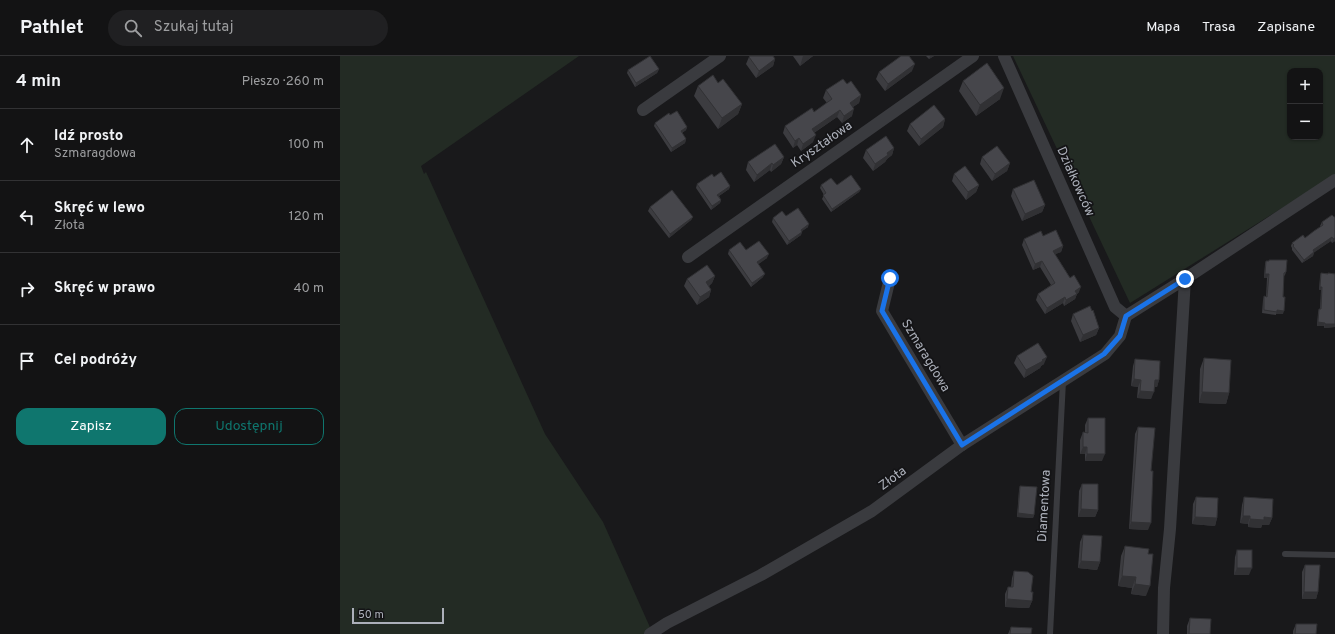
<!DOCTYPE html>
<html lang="pl">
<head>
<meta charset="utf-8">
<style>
	body { margin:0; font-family:Overpass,sans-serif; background:#202022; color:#f1f3f6 }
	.controls { position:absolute; right:12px; top:12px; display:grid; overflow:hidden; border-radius:8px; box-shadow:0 1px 3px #0004 }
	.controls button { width:36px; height:36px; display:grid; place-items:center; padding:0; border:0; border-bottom:1px solid #323234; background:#131314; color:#f1f3f6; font:20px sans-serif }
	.scale { position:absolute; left:12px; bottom:10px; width:92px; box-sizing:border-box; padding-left:4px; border:2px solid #acb0ba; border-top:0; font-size:11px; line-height:14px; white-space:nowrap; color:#acb0ba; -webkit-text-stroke:3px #141416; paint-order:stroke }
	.stop { position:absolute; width:12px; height:12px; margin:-9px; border:3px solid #1a73e8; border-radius:50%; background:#fff }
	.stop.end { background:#1a73e8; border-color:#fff; box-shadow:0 1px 4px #0008 }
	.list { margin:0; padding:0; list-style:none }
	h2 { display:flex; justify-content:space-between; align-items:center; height:52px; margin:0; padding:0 16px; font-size:17px }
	h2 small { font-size:13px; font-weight:400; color:#9d9ea0 }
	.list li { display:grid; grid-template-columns:26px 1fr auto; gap:12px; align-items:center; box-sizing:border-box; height:72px; padding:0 16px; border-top:1px solid #323234 }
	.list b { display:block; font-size:15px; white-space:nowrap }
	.list p { margin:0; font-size:13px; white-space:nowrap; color:#9d9ea0 }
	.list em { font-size:13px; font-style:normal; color:#9d9ea0 }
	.actions { display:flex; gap:8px; padding:12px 16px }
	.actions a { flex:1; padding:9px 0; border:1px solid #0f766e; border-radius:12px; text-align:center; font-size:14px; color:#0f766e }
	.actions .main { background:#0f766e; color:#fff }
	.icon { flex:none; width:22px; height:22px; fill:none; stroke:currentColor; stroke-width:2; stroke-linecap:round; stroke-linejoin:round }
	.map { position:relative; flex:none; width:995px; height:578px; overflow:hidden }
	header { display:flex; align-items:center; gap:24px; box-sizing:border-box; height:56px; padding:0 20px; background:#131314; border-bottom:1px solid #323234 }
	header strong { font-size:19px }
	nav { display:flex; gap:22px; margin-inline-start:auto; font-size:14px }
	.search { width:280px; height:36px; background:#202022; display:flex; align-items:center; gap:10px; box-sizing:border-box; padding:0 14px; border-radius:22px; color:#9d9ea0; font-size:15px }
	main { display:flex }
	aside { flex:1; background:#131314 }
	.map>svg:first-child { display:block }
	.green { fill:#232b24; fill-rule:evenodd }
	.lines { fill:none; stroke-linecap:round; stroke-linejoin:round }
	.service { stroke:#3a3b3f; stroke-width:6 }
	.minor { stroke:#3a3b3f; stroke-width:12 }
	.wall { fill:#3c3c40 }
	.shaded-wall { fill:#313134 }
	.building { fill:#46464b; stroke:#313134 }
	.route { stroke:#1a73e8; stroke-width:5 }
	.labels { text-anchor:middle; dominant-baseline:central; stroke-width:3.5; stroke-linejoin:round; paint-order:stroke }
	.street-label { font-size:13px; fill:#acb0ba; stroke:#141416 }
</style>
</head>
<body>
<header>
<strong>Pathlet</strong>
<div class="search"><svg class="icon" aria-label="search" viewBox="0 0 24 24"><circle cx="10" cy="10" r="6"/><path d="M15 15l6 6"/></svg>Szukaj tutaj</div>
<nav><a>Mapa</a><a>Trasa</a><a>Zapisane</a></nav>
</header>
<main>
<aside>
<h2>4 min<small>Pieszo · 260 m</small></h2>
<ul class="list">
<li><svg class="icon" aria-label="ahead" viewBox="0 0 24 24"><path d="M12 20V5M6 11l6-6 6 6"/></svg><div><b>Idź prosto</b><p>Szmaragdowa</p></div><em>100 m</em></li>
<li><svg class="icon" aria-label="left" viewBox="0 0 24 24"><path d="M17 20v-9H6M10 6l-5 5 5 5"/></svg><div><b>Skręć w lewo</b><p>Złota</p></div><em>120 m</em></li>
<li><svg class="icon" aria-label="right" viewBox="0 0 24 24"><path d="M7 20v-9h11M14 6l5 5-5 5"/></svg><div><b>Skręć w prawo</b></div><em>40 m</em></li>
<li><svg class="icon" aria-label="arrive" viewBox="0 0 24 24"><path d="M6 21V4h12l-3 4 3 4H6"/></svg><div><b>Cel podróży</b></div></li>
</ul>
<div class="actions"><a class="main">Zapisz</a><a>Udostępnij</a></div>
</aside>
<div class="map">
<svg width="995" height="578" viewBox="0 0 995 578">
	<rect width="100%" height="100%" fill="#19191b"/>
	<g class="green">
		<polygon points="0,0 239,0 81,110 84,118 86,116 205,378 263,466 313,578 0,578"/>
		<path d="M673,0H995V119L790,247ZM950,15H980V81H950Z"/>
	</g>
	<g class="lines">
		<g class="service">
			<polyline points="945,498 995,499"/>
			<polyline points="710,578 723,325"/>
		</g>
		<g class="minor">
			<polyline points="664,0 775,251 786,260"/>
			<polyline points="303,54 380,0"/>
			<polyline points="348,201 633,0"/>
			<polyline points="550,222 542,255 622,389"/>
			<polyline points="786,260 845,223 995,124"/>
			<polyline points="310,578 327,567 421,519 532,455 622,389 765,298 780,280 786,260"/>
			<polyline points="823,578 824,532 830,473 845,223"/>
		</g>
	</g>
	<g class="wall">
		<polygon points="453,0 473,0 460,10"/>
		<polygon points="586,0 594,0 589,3"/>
		<polygon points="409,1 435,3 433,10 416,22 406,8"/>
		<polygon points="319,13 317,17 295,31 287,17 288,14"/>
		<polygon points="572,15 545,35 536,23 539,16"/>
		<polygon points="623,25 660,43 636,60 619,35"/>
		<polygon points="378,27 402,48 398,58 378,73 354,40 358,30"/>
		<polygon points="507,28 521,39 519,47 513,51 512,60 502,67 497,61 474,77 473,86 461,95 457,89 453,92 443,77 445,70 474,56 487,47 483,42 486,34"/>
		<polygon points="330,59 347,71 346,74 342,77 346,83 345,87 331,96 314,70 315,67"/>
		<polygon points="605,63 603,71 579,90 567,75 570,68"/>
		<polygon points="554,92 552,99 547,103 545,106 533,115 523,102 526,94"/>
		<polygon points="444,101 441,108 431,116 430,114 414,126 406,114 408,106"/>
		<polygon points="642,101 670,107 667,115 652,125 640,108"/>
		<polygon points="614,118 639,129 636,136 626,144 612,125"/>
		<polygon points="374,121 390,130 389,133 379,140 381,144 380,147 371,154 356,132 357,128"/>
		<polygon points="481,129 497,129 521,133 519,136 491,156 482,143 484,139 480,132"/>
		<polygon points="673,133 705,149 702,156 682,165 671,140"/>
		<polygon points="310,151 353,161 351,164 329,182 308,155"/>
		<polygon points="446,160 468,171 462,175 461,179 447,189 432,166 433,162"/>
		<polygon points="982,166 995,185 992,187 991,185 974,196 973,200 962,207 952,194 952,192 951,190 952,187 965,182 981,171 980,170"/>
		<polygon points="703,180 723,190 721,196 715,198 739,236 737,238 735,243 724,250 723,247 705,258 696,244 698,238 711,229 700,211 693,214 682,189 684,183"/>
		<polygon points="389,194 406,194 427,202 418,208 423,221 411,231 388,198"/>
		<polygon points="926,205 946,216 945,219 944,220 943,241 943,258 936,258 936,259 922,257 923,244 924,240 926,241 927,222 924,222 925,208"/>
		<polygon points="981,217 995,218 995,271 984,272 984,270 977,270 978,257 979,253 980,253 981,234 979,234 980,221"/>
		<polygon points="375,220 372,227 369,230 371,234 369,241 357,249 344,230 347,223"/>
		<polygon points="733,258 759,272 756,279 740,286 731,265"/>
		<polygon points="677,300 704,308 701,310 700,312 684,322 674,307"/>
		<polygon points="864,302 889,337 886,348 859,347 860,313"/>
		<polygon points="795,303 819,324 817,331 814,331 811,343 797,342 798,331 791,330 793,310"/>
		<polygon points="748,362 762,405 745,405 745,398 740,398 740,384 743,376 745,377 745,369"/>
		<polygon points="798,371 811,415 808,474 789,473 795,378"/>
		<polygon points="742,428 758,454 755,461 738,461 739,435"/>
		<polygon points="680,430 694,459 693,462 677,461 679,434"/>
		<polygon points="856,441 877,462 875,470 852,468 853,448"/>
		<polygon points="904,441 932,462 929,469 922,469 921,472 908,471 908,468 900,467 902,449"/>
		<polygon points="743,479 760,506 757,514 738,512 740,486"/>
		<polygon points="785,490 806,540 791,538 792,532 778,530 781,500"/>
		<polygon points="897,494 909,519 894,519 895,501"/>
		<polygon points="965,509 978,536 976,543 962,543 962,516"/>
		<polygon points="674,515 691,536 692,545 689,552 665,551 665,538 668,531 671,531 672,522"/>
		<polygon points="850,562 870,578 847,578 847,570"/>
		<polygon points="956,568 976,578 953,578 953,575"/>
		<polygon points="671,571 691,578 668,578"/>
	</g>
	<g class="shaded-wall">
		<polygon points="463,0 473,0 460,10"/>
		<polygon points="590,0 594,0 589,3"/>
		<polygon points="435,3 433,10 416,22 419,15"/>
		<polygon points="575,8 572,15 545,35 548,28"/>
		<polygon points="319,13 317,17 295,31 296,27"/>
		<polygon points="664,32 660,43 636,60 640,49"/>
		<polygon points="521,39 519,47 508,54 510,47"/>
		<polygon points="402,48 398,58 378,73 382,62"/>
		<polygon points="514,53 512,60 502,67 504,60"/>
		<polygon points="500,54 497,61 469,80 472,73"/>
		<polygon points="605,63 603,71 579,90 581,83"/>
		<polygon points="347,71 346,74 339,79 341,75"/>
		<polygon points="476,79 473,86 461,95 463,88"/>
		<polygon points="459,82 457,89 453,92 455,85"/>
		<polygon points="346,83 345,87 331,96 332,92"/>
		<polygon points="554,92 552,99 547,103 545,106 533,115 535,108 547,97"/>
		<polygon points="444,101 441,108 431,116 433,109"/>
		<polygon points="432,107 430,114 414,126 417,119"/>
		<polygon points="670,107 667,115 652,125 655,118"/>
		<polygon points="639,129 636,136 626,144 628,136"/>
		<polygon points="390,130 389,133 376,142 377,139"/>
		<polygon points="521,133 519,136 491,156 492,153"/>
		<polygon points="381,144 380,147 371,154 372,150"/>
		<polygon points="705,149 702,156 682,165 685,158"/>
		<polygon points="353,161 351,164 329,182 330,178"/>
		<polygon points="469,168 468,171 459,177 461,174"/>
		<polygon points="462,176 461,179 447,189 449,185"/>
		<polygon points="992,181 991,185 972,198 973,194"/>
		<polygon points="995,182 995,185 992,187 993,183"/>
		<polygon points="723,190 721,196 711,200 713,195"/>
		<polygon points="974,196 973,200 962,207 964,204"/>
		<polygon points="429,198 427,202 416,210 417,206"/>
		<polygon points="702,205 700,211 693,214 695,208"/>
		<polygon points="425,218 423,221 411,231 412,227"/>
		<polygon points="925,218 929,218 927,222 924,222"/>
		<polygon points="375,220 372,227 363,233 366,226"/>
		<polygon points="741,231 739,236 737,238 735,243 724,250 726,244 735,235"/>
		<polygon points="980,231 982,231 981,234 979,234"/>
		<polygon points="371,234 369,241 357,249 360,241"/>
		<polygon points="725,241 723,247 705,258 707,252"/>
		<polygon points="937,254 944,255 943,258 936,258"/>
		<polygon points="978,266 985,267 984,270 977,270"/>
		<polygon points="985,268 995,268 995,271 984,272"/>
		<polygon points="759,272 756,279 740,286 743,279"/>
		<polygon points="707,301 704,308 701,310 700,312 684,322 686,314"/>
		<polygon points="794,323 801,324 798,331 791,330"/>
		<polygon points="815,324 819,324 817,331 812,331"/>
		<polygon points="800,335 814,336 811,343 797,342"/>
		<polygon points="862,336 889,337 886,348 859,347"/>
		<polygon points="743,391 747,391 745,398 740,398"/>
		<polygon points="747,398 765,398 762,405 745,405"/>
		<polygon points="741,453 758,454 755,461 738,461"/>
		<polygon points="678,457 694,459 693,462 677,461"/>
		<polygon points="903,460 910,460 908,468 900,467"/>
		<polygon points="855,461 877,462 875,470 852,468"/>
		<polygon points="924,461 932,462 929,469 922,469 921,472 908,471 910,463"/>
		<polygon points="791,466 811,467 808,474 789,473"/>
		<polygon points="741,505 760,506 757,514 738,512"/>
		<polygon points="897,512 912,512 909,519 894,519"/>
		<polygon points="782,520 796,521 792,532 778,530"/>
		<polygon points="795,528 810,530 806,540 791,538"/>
		<polygon points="964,536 978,536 976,543 962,543"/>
		<polygon points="667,543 692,545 689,552 665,551"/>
	</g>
	<g class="building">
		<polygon points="310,0 319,13 296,27 288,14"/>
		<polygon points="410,0 433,0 435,3 419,15 409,1"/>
		<polygon points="561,0 569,0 575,8 548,28 539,16"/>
		<polygon points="647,7 664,32 640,49 623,25"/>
		<polygon points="373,19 378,27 383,23 402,48 382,62 358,30"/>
		<polygon points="503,23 507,28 511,25 521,39 510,47 514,53 504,60 500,54 472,73 476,79 463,88 459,82 455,85 445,70 472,52 474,56 492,43 486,34"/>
		<polygon points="594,49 605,63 581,83 570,68"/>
		<polygon points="337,55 347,71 341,75 346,83 332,92 315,67 329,57 330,59"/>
		<polygon points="546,80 554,92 547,97 548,99 535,108 526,94"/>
		<polygon points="435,88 444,101 433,109 432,107 417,119 408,106"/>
		<polygon points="657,90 670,107 655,118 642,101"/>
		<polygon points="625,110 639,129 628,136 614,118"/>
		<polygon points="381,116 390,130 377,139 381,144 372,150 357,128 372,118 374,121"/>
		<polygon points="511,119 521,133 492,153 483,139 486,137 481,129 491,122 497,129"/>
		<polygon points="694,124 705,149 685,158 673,133"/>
		<polygon points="332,134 353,161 330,178 310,151"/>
		<polygon points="458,152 469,168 461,174 462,176 449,185 433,162 442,155 446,160"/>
		<polygon points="992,159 994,161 995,161 995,182 993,183 992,181 973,194 974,196 964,204 953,190 954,189 952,187 963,179 965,182 974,175 983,169 982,166"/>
		<polygon points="716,174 723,190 713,195 730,222 734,219 741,231 735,235 737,238 726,244 725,241 707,252 698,238 715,227 702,205 695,208 684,183 701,175 703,180"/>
		<polygon points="419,185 429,198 417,206 425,218 412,227 389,194 400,186 406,194"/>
		<polygon points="929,204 947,204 946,216 944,217 943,241 945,241 944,255 937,254 937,256 924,254 924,240 927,241 929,218 925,218 926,205 929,205"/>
		<polygon points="367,209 375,220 366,226 371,234 360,241 347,223"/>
		<polygon points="981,217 988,218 988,217 995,218 995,268 985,268 985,267 978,266 979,253 981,253 982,231 980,231"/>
		<polygon points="750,250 752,255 753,254 759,272 743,279 733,258"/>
		<polygon points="698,287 707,301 702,304 703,305 686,314 677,300"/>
		<polygon points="864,302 891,304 889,337 862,336"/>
		<polygon points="795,303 820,305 819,324 815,324 814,336 800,335 801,324 794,323"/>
		<polygon points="748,362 765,362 765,398 747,398 747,391 743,391 743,376 748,377"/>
		<polygon points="798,371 815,372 811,415 813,415 811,467 791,466"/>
		<polygon points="742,428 758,428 758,454 741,453"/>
		<polygon points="680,430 697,431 694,459 678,457"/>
		<polygon points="856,441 878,442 877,462 855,461"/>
		<polygon points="904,441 933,443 932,462 924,461 924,464 910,463 910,460 903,460"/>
		<polygon points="743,479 762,480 760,506 741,505"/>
		<polygon points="785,490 809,493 808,498 813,498 810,530 795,528 796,521 782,520"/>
		<rect x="897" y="494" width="15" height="18"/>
		<polygon points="965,509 980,509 978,536 964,536"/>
		<polygon points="674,515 688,516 693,520 691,536 693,536 692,545 667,543 668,531 673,531"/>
		<polygon points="850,562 871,563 870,578 849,578"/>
		<polygon points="956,568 977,568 976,578 955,578"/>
		<polygon points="671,571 692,572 691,578 670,578"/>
	</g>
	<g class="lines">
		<polyline class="route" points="550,222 542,255 622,389 764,298 780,280 786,260 845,223"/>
	</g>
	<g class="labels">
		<g class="street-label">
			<text transform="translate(482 89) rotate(-35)">Kryształowa</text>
			<text transform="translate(735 126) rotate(66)">Działkowców</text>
			<text transform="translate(585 300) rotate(59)">Szmaragdowa</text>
			<text transform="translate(553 423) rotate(-36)">Złota</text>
			<text transform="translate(705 450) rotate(-87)">Diamentowa</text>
		</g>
	</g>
</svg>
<div class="controls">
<button>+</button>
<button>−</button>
</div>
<div class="scale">50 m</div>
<div class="stop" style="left:550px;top:222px"></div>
<div class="stop end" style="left:845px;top:223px"></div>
</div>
</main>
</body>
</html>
